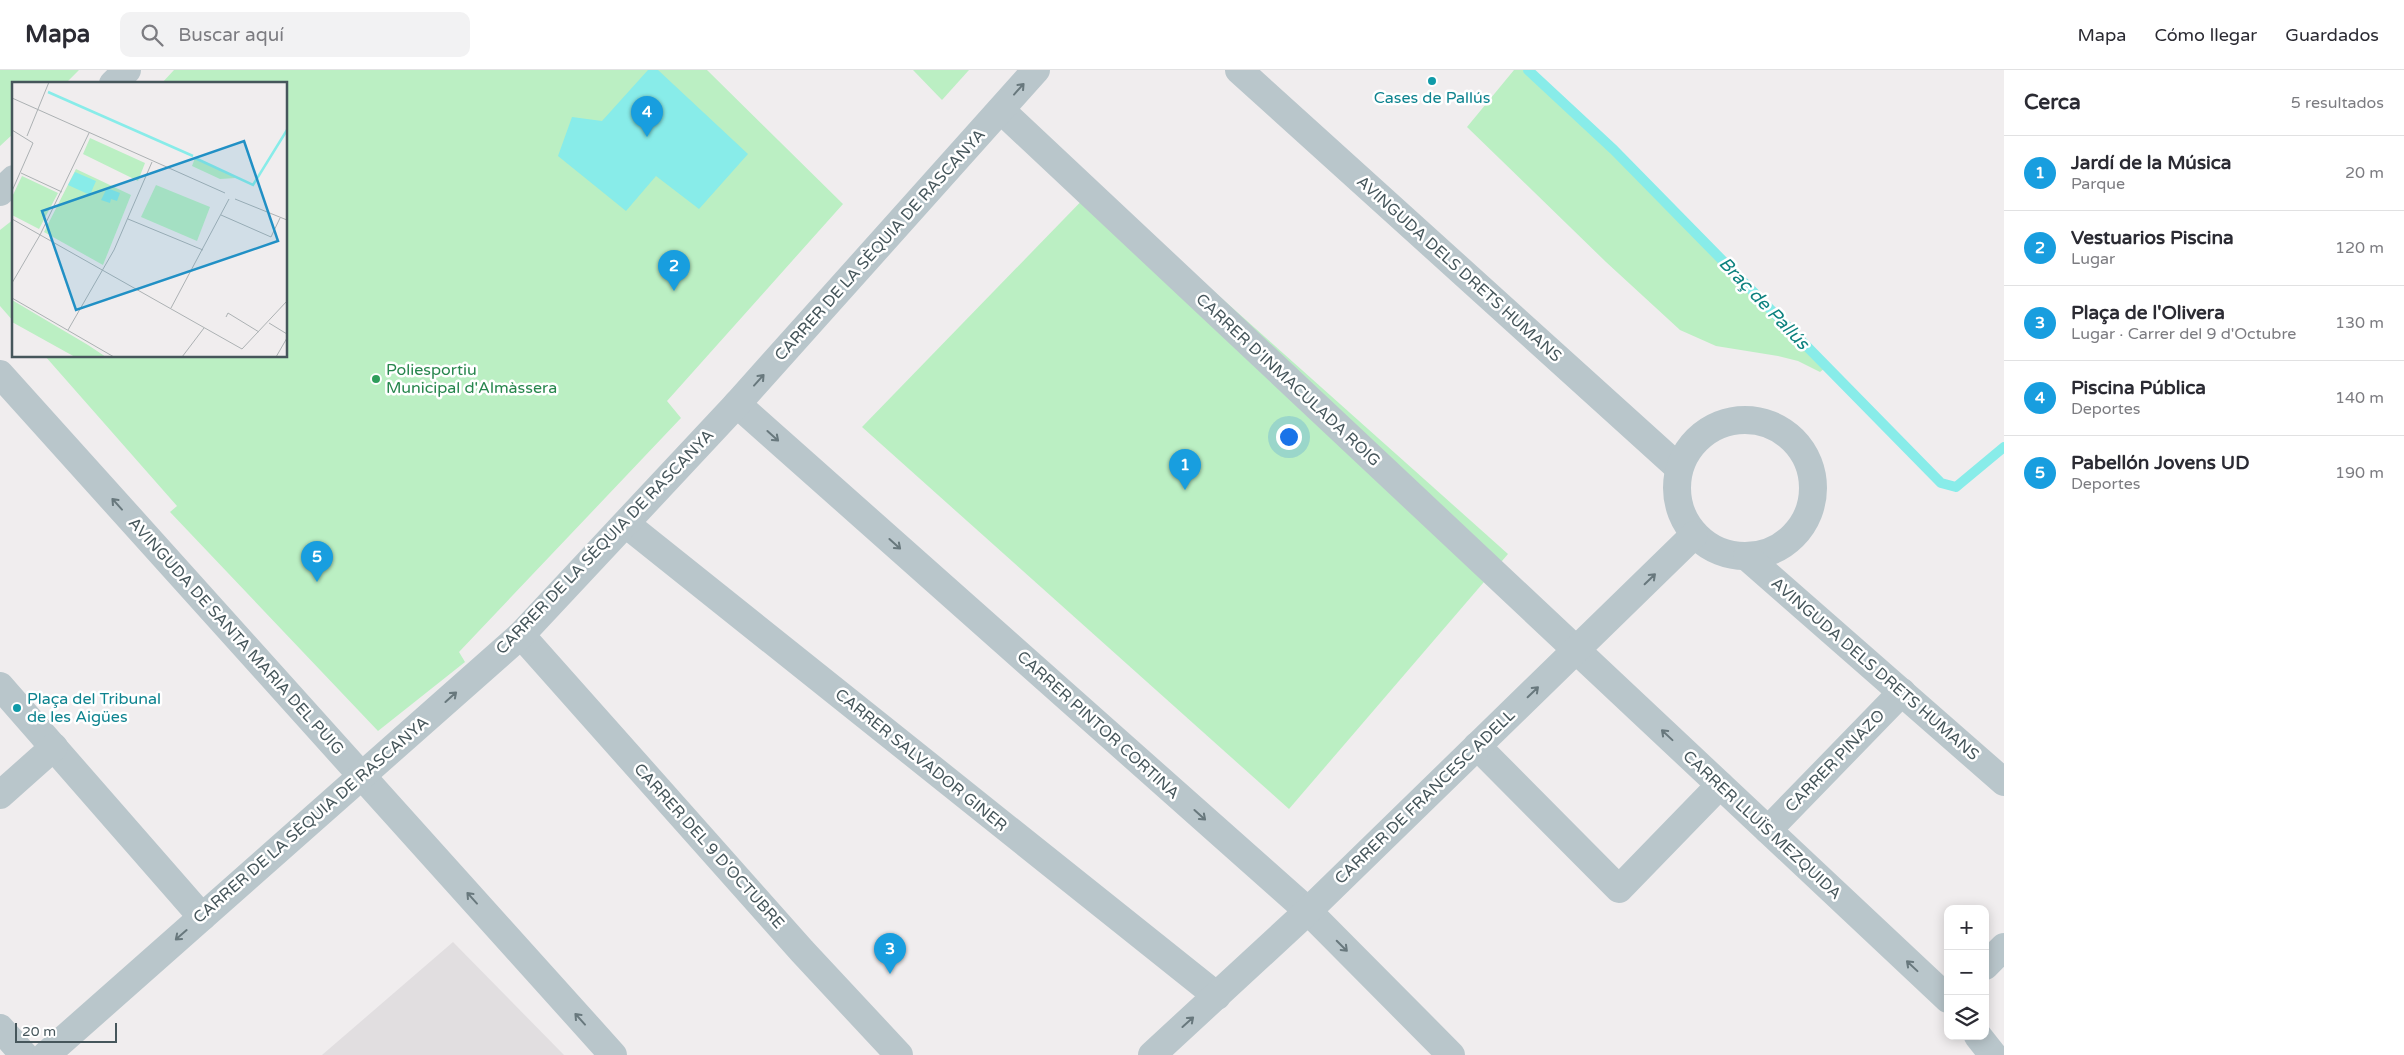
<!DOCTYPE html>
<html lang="es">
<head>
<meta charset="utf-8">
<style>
	body { margin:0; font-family:"Varela Round",sans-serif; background:#f2f2f3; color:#2b2b33 }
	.controls { position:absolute; right:15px; bottom:15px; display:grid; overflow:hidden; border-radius:10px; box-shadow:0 2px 12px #0003 }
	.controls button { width:45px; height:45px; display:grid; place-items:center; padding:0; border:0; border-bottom:1px solid #e1e1e2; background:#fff; color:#2b2b33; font:25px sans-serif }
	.scale { position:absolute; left:15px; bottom:12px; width:102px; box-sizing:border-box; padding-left:5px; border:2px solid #46565b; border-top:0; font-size:14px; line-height:18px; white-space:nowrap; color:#46565b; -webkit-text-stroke:4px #fff; paint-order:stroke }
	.you { position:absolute; left:1288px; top:366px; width:18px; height:18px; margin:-12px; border:4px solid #fff; border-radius:50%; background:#1a73e8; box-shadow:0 0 0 8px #1a73e833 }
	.badge { display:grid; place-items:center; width:32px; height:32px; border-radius:50%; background:#189edf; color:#fff; font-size:16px; font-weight:700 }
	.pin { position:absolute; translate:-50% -41px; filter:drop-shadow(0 1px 2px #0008) }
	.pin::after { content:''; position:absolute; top:26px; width:18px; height:15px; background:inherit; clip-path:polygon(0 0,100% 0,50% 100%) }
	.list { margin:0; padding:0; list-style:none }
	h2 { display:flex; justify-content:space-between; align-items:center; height:65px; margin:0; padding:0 20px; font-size:21px }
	h2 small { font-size:16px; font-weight:400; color:#7c7c81 }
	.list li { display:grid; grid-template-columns:32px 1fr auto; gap:15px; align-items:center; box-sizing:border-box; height:75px; padding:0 20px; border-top:1px solid #e1e1e2 }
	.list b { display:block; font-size:19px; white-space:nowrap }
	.list p { margin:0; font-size:16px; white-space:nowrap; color:#7c7c81 }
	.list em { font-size:16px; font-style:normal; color:#7c7c81 }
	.icon { flex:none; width:28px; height:28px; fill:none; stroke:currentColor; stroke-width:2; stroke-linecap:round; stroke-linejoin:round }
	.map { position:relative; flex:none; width:2004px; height:985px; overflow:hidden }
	header { display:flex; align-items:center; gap:30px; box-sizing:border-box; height:70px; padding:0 25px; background:#fff; border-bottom:1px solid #e1e1e2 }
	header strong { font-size:24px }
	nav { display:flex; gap:28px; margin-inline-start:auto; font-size:18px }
	.search { width:350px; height:45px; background:#f2f2f3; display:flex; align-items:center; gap:12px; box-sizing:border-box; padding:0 18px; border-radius:10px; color:#7c7c81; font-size:19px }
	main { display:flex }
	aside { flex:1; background:#fff }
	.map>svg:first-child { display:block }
	.education { fill:#e1dee0 }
	.green { fill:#bbefc3 }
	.water { fill:#88ece9 }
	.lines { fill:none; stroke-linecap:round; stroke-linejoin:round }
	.stream { stroke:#88ece9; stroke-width:10 }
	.minor { stroke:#b9c6cb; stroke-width:28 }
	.oneway { stroke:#68787d }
	.culture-dot { fill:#0f9aa8; stroke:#fff; stroke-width:2 }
	.leisure-dot { fill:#2e9e5b; stroke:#fff; stroke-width:2 }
	.labels { text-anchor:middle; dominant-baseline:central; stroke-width:5; stroke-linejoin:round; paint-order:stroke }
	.culture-label { font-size:16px; fill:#0d838f; stroke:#fff }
	.street-label { font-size:16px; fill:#46565b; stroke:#fff }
	.leisure-label { font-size:16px; fill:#27864d; stroke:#fff; text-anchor:start }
	.water-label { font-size:18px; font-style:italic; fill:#0d827f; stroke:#fff }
	.inset-river { fill:none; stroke:#88ece9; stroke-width:2.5 }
	.inset-road { fill:none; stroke:#acb1b3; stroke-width:1 }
	.view { fill:#2190c5; fill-opacity:0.15; stroke:#2190c5; stroke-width:2.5 }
	.inset-edge { fill:none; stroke:#46565b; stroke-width:2.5 }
</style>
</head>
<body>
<header>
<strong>Mapa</strong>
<div class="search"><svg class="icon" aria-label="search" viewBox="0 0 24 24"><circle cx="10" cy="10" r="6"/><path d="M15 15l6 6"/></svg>Buscar aquí</div>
<nav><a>Mapa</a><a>Cómo llegar</a><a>Guardados</a></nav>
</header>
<main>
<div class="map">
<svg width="2004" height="985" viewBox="0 0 2004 985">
	<rect width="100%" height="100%" fill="#f0edee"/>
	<polygon class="education" points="453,872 564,985 322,985"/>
	<g class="green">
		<polygon points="0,0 79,0 65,14 14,14 14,63 0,76"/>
		<polygon points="174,0 707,0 843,134 667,331 681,348 459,582 465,592 378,661 170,442 177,436 45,286 286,286 286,14 161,14"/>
		<polygon points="913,0 969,0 942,30"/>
		<polygon points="1514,0 1523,0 1615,85 1825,298 1820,302 1798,291 1778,286 1716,276 1680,260 1606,192 1467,57"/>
		<polygon points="1096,116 1508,484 1289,739 862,357"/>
		<polygon points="14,149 14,252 0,236 0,160"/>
	</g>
	<polygon class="water" points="648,0 658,0 748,84 699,139 656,106 626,141 558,86 572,47 602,51"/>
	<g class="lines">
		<polyline class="stream" points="1528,0 1614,80 1941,413 1956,417 2004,377"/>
		<g class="minor">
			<polyline points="1239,0 1679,398"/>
			<polyline points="113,14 127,0"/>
			<polyline points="1001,40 1948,929"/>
			<polyline points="0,122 14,109"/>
			<polyline points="0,304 613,985"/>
			<polyline points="737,334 1308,841 1451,985"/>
			<circle cx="1745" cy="418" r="68"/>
			<polyline points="626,454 1217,926"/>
			<polyline points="1747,487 2004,712"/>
			<polyline points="521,565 802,881 899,985"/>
			<polyline points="0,616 202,847"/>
			<polyline points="1477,676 1619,819 1720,715"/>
			<polyline points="0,725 54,677"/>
			<polyline points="1768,760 1902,622"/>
			<polyline points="1985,896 2004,877"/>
			<polyline points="0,958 24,985"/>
			<polyline points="1978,966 1993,985"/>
			<polyline points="46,985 521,565 737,334 1036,0"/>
			<polyline points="1152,985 1308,841 1694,465"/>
		</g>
	</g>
	<defs><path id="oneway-shaft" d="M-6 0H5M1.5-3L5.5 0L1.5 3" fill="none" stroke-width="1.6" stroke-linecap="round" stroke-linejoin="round" transform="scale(1.25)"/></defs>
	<g class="oneway">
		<use href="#oneway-shaft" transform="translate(1019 19) rotate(-48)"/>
		<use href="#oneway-shaft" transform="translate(759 310) rotate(-48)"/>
		<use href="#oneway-shaft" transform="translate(773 366) rotate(42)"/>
		<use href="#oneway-shaft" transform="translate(117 434) rotate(-132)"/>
		<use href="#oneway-shaft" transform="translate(895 474) rotate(42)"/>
		<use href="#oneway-shaft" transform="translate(1650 509) rotate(-44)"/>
		<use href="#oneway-shaft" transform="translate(1533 622) rotate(-44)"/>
		<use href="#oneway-shaft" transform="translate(451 627) rotate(-42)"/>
		<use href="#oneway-shaft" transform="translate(1667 665) rotate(-137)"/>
		<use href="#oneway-shaft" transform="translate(1200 745) rotate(42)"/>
		<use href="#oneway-shaft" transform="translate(472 828) rotate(-132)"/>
		<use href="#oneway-shaft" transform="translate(181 865) rotate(139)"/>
		<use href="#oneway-shaft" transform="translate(1342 876) rotate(45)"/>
		<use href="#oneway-shaft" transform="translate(1912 896) rotate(-137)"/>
		<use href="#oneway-shaft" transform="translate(580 949) rotate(-132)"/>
		<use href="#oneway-shaft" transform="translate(1188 952) rotate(-42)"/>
	</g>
	<g class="culture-dot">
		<circle cx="1432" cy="11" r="5"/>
		<circle cx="17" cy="638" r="5"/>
	</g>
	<circle class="leisure-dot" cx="376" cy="309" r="5"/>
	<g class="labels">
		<g class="culture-label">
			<text x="1432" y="28">Cases de Pallús</text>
			<text x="27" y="629" text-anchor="start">Plaça del Tribunal<tspan x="27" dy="18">de les Aigües</tspan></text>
		</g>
		<g class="street-label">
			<text transform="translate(880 175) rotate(-48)">CARRER DE LA SÈQUIA DE RASCANYA</text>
			<text transform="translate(1459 199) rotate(42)">AVINGUDA DELS DRETS HUMANS</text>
			<text transform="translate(1288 310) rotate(43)">CARRER D'INMACULADA ROIG</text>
			<text transform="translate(605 472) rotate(-46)">CARRER DE LA SÈQUIA DE RASCANYA</text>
			<text transform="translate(236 566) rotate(48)">AVINGUDA DE SANTA MARIA DEL PUIG</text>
			<text transform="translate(1875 599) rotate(41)">AVINGUDA DELS DRETS HUMANS</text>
			<text transform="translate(1098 655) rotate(42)">CARRER PINTOR CORTINA</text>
			<text transform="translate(921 690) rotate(39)">CARRER SALVADOR GINER</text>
			<text transform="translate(1835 691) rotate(-46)">CARRER PINAZO</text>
			<text transform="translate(1425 727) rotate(-44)">CARRER DE FRANCESC ADELL</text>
			<text transform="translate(311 750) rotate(-41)">CARRER DE LA SÈQUIA DE RASCANYA</text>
			<text transform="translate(1762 755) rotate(43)">CARRER LLUÏS MEZQUIDA</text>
			<text transform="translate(709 776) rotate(48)">CARRER DEL 9 D'OCTUBRE</text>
		</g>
		<g class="leisure-label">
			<text x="386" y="300">Poliesportiu<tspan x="386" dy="18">Municipal d'Almàssera</tspan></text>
		</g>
		<g class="water-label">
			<text transform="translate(1764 233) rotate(46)">Braç de Pallús</text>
		</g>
	</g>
	<g transform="translate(12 12)">
		<rect width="275" height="275" fill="#f0edee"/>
		<path d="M78,56L133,81L126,99L71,72ZM183,76L195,81L224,96L208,97L180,84ZM64,87L119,113L91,183L32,150ZM10,94L46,111L27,147L0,133V115ZM144,103L198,125L185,159L129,135ZM0,218L76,263L94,275H63L0,240Z" fill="#bbefc3"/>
		<path d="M63,90L84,99L78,113L56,103ZM95,106L108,111L105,119L99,117L98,121L89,118Z" fill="#88ece9"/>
		<path class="inset-river" d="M36,10L181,74M183,76L241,103L275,48"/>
		<path class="inset-road" d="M0,16L213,111M0,48L21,61L0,109M15,54L37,0M9,91L50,110M223,117L275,138M209,133L259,155L268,136M0,137L230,267L275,219M116,137L191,168M0,201L28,153L77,51M0,216L102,275M159,226L217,117M214,235L216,231L247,250M257,241L275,252M56,248L102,168L140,80M170,275L192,246M264,275L275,256"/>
		<path class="view" d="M232,59L266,159L64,228L30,129Z"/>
		<rect width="275" height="275" class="inset-edge"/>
	</g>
</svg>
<div class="controls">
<button>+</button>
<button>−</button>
<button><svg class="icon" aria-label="layers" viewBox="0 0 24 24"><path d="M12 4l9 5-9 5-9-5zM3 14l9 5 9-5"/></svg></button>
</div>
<div class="scale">20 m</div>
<div class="you"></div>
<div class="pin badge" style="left:1185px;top:420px">1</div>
<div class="pin badge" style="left:674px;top:221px">2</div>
<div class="pin badge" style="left:890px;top:904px">3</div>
<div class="pin badge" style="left:647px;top:67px">4</div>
<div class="pin badge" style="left:317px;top:512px">5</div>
</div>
<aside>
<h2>Cerca<small>5 resultados</small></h2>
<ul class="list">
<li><span class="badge">1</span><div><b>Jardí de la Música</b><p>Parque</p></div><em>20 m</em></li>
<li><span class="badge">2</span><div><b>Vestuarios Piscina</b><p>Lugar</p></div><em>120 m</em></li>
<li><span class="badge">3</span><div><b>Plaça de l'Olivera</b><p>Lugar · Carrer del 9 d'Octubre</p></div><em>130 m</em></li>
<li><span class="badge">4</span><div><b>Piscina Pública</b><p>Deportes</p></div><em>140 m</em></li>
<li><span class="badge">5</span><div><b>Pabellón Jovens UD</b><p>Deportes</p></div><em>190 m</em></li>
</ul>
</aside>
</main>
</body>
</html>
